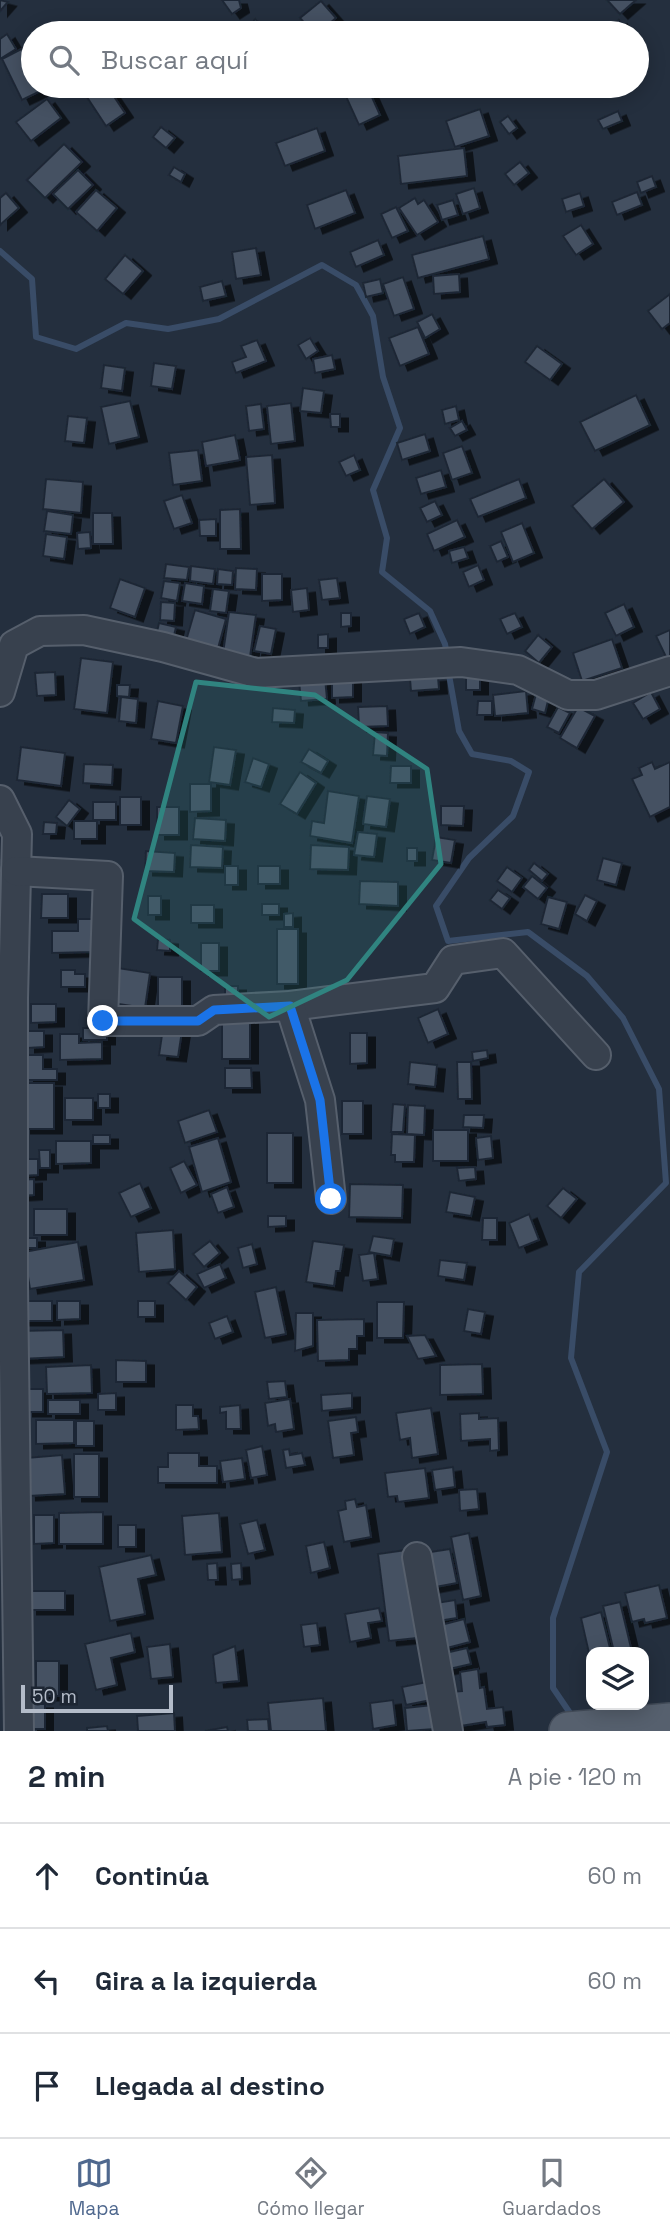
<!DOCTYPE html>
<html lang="es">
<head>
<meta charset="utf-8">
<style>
	body { margin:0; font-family:"Space Grotesk",sans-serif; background:#f2f2f3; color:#1f2937 }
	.controls { position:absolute; right:21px; bottom:21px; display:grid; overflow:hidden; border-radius:14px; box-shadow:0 4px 18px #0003 }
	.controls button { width:63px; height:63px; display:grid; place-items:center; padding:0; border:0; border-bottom:2px solid #e0e1e3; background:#fff; color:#1f2937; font:35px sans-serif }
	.scale { position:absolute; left:21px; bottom:18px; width:152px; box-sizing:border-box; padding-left:7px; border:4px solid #b4bcc9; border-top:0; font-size:19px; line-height:24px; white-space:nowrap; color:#b4bcc9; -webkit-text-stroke:5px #1d2633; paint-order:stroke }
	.stop { position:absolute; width:21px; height:21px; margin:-16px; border:5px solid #1a73e8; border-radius:50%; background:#fff }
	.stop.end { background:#1a73e8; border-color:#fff; box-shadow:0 2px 7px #0008 }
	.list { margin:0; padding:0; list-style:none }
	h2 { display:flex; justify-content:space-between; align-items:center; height:91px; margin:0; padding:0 28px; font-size:30px }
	h2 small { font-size:23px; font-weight:400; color:#747a83 }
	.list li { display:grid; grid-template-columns:46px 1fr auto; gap:21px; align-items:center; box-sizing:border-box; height:105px; padding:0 28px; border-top:2px solid #e0e1e3 }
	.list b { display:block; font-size:26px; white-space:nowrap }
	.list em { font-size:23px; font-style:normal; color:#747a83 }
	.icon { flex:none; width:38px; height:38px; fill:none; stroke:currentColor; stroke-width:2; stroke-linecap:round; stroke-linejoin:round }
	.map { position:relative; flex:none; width:670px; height:1731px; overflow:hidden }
	.search { position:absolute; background:#fff; box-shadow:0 4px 18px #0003; left:21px; right:21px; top:21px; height:77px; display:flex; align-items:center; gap:18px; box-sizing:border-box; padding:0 24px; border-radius:38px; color:#747a83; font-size:26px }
	.sheet { height:406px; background:#fff }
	nav { display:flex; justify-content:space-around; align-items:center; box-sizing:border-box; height:98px; border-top:2px solid #e0e1e3; background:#fff; font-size:19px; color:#747a83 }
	nav a { display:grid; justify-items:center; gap:4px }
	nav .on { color:#4f688e }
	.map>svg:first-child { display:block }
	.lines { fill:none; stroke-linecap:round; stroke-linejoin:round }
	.stream { stroke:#394c67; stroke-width:6 }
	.building { fill:#455162; stroke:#1f2835; stroke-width:2; filter:url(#shadow) }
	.minor-casing { stroke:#565f6c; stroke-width:32 }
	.major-casing { stroke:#414a57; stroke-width:40 }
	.minor { stroke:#38414e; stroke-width:28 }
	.major { stroke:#56606e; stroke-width:37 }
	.route { stroke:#1a73e8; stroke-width:9 }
	.marked { fill:#308480; fill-opacity:0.2; stroke:#308480; stroke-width:5; stroke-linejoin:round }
</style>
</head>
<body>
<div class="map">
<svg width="670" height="1731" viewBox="0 0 670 1731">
	<defs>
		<filter id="shadow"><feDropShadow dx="8" dy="4.5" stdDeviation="0" flood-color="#0009"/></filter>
	</defs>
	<rect width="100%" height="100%" fill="#242f3e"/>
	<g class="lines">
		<g class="stream">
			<polyline points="0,251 32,279 36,337 76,349 126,323 168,329 219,319 322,265 356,285 373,316 383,377 400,428 373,490 387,538 382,572 430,611 445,644 447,655"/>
			<polyline points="448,669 459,731 472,754 511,761 529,772 513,816 469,858 436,906 448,941 528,932 587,976 623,1018 659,1089 666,1183 579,1272 571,1358 607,1452 553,1618 553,1688 570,1713"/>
		</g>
	</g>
	<g class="building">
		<polygon points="0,0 8,2 0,11"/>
		<polygon points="222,0 239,0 241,8 232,14"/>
		<polygon points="607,0 636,0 620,14"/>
		<polygon points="321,1 336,18 318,33 313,33 300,18"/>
		<polygon points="255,19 263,26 257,33 245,33"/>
		<polygon points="619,20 627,33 598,33"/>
		<polygon points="421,23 426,33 402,33 402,32"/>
		<polygon points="7,34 16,49 0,59 0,39"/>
		<polygon points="33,43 33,86 51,86 22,100 2,59"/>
		<polygon points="84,86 113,86 115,89 111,92 125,113 106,126 81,88"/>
		<polygon points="352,86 367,86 380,115 359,125 343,90"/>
		<polygon points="531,86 546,86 535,92"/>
		<polygon points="47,99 61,118 31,141 16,122"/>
		<polygon points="480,109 489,136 455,147 446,121"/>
		<polygon points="618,111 622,121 603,129 598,120"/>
		<polygon points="508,116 517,128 509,134 500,122"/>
		<polygon points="161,127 175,138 166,148 153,137"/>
		<polygon points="317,128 325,151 285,166 276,143"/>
		<polygon points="64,144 82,162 45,198 27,180"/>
		<polygon points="464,148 467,176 401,184 398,156"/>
		<polygon points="520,162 529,173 514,185 505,174"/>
		<polygon points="174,167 185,174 181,182 169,175"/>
		<polygon points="78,170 93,185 68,209 53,194"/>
		<polygon points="652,176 656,187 641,193 637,182"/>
		<polygon points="474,188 480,208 463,214 456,194"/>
		<polygon points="96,190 117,208 97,231 76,212"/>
		<polygon points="346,190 355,213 315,229 307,205"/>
		<polygon points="637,192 642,205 617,215 612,202"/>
		<polygon points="6,193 19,208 0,225 0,198"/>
		<polygon points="580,193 584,206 566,212 562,199"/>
		<polygon points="415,198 418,204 424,200 438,222 417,235 399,208"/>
		<polygon points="453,200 458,215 442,220 437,205"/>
		<polygon points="396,207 408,231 392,238 381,214"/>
		<polygon points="581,225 593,244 576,255 563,236"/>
		<polygon points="483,236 489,259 418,278 412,255"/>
		<polygon points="378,240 384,255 356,267 350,252"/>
		<polygon points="256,248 261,275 236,279 232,252"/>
		<polygon points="125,255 143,271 123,294 105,279"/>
		<polygon points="459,274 460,292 434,294 433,276"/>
		<polygon points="403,277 414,309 394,316 383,284"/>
		<polygon points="380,279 383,293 366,297 363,283"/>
		<polygon points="222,281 226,296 203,301 200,287"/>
		<polygon points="670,294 670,323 662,329 648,311"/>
		<polygon points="432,314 440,329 425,338 417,322"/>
		<polygon points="418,327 429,354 400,366 389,338"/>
		<polygon points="310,338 318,351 306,359 298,345"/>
		<polygon points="257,340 266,361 236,373 232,362 246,357 241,346"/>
		<polygon points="537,346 562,364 550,380 525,362"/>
		<polygon points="332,355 335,369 315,373 313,359"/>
		<polygon points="154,363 176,366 172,389 151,386"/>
		<polygon points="104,365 125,368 122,391 101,388"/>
		<polygon points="303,388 324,391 321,413 300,411"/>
		<polygon points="636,395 650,425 595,451 580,422"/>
		<polygon points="130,401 139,437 109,444 101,407"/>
		<polygon points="291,403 295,441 271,444 267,406"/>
		<polygon points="261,404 264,429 249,431 246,406"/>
		<polygon points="456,406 459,420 445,424 442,410"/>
		<polygon points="330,414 340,414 340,427 331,427"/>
		<polygon points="68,416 87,418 84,443 65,441"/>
		<polygon points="462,421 467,430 455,436 450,428"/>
		<polygon points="425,434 430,451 402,460 397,443"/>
		<polygon points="235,435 240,460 206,466 202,442"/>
		<polygon points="462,446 472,473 452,480 443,453"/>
		<polygon points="198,450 202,481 173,485 169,453"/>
		<polygon points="272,455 275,503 250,505 246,457"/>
		<polygon points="354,455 360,470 346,476 339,462"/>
		<polygon points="441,470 446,487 421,494 416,478"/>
		<polygon points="46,479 83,482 81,513 43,509"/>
		<polygon points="519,479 526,498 478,517 470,499"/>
		<polygon points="604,479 624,502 592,529 572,506"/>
		<polygon points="182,495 192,523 174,529 164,501"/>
		<polygon points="435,501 442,515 427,522 420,508"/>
		<polygon points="240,509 241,549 220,549 220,510"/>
		<polygon points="47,511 73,515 71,534 44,531"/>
		<polygon points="93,513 112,513 113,544 93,544"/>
		<polygon points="216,519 216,536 200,536 199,520"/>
		<polygon points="457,520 465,537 434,551 427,534"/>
		<polygon points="522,523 534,553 513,562 501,532"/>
		<polygon points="90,532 91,548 78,549 77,533"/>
		<polygon points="46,534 67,537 64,559 43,556"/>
		<polygon points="501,541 508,557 497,562 490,546"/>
		<polygon points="464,547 468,558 452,563 449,551"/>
		<polygon points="166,564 189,567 187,580 164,578"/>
		<polygon points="478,565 484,580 469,587 463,572"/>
		<polygon points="191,566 215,569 213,584 190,581"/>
		<polygon points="236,568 257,569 256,590 235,589"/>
		<polygon points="218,569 233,571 232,585 217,584"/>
		<polygon points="262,574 282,574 282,600 262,601"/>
		<polygon points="337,578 340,598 322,600 319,580"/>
		<polygon points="120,579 145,588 135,617 110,608"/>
		<polygon points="164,581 180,583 177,601 161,598"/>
		<polygon points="185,583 204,586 202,604 182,601"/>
		<polygon points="307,588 309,610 293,612 291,590"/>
		<polygon points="213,589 229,591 226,613 210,611"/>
		<polygon points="161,602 175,603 174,621 160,620"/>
		<polygon points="624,604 634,627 616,636 605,613"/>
		<polygon points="195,610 226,619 217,652 185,644"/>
		<polygon points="229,612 256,615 250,657 223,653"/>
		<polygon points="341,613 351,613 351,626 341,627"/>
		<polygon points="419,613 425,627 410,634 404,619"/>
		<polygon points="515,613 522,627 507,634 500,619"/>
		<polygon points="159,623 176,627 173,640 156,636"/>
		<polygon points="260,626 276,629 271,654 254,651"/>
		<polygon points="670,630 670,658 667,659 656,636"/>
		<polygon points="328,634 328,648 318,648 318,635"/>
		<polygon points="538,635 552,647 539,663 525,651"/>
		<polygon points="612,639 622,668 582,681 573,653"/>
		<polygon points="81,658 113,662 107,713 74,709"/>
		<polygon points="55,672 56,695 37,696 35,673"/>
		<rect x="466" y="676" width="14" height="14"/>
		<polygon points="438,677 439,689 411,691 410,679"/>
		<polygon points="325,678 327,699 301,701 299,681"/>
		<polygon points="353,679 353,697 332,698 332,680"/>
		<polygon points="117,685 130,685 129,697 117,696"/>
		<polygon points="526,691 528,713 495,716 493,695"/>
		<polygon points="651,692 660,709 643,719 633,703"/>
		<polygon points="536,694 549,697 545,713 532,709"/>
		<polygon points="121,697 138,699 136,723 119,721"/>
		<polygon points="158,701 183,706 176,743 151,739"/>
		<polygon points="478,701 492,701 492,715 477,715"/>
		<polygon points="387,706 388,726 359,727 358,707"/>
		<polygon points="558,707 570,713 559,733 547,727"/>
		<polygon points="578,707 595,716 577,748 560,738"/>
		<polygon points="273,708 295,710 294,723 272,722"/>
		<polygon points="375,732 388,733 387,756 373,755"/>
		<polygon points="21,747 65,753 61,786 17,780"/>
		<polygon points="214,747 236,750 230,785 209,782"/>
		<polygon points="309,749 328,761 321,773 301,762"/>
		<polygon points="253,758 269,764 261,787 245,782"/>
		<polygon points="652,762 655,769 670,762 670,807 650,817 632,779 642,775 639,768"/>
		<polygon points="84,764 113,765 112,785 83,783"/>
		<polygon points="391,766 411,766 411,783 390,783"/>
		<polygon points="300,772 316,783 297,814 280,804"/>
		<polygon points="190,784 211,784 211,811 190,812"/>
		<polygon points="328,791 359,796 352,843 310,836 312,821 324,823"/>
		<polygon points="367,796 390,799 386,827 363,824"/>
		<rect x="120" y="797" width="21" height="28"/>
		<polygon points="69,800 80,809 67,826 56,817"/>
		<rect x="93" y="802" width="23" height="18"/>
		<polygon points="441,806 464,806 463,826 441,825"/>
		<rect x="157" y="807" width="22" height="28"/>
		<polygon points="195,818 226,820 225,841 193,839"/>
		<rect x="74" y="821" width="23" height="18"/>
		<polygon points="44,822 57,823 56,834 43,834"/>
		<rect x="0" y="832" width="6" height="26"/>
		<polygon points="358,832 377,834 374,857 354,855"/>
		<polygon points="436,837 455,840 451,863 432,860"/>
		<polygon points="191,845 223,847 222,868 190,867"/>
		<polygon points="311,845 349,847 348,870 310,869"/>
		<rect x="407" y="848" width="10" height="13"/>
		<polygon points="146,851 175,853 174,872 145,871"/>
		<polygon points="603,858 622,863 616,885 597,880"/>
		<polygon points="534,863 548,874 542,881 529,870"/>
		<polygon points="0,864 8,864 7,893 0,893"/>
		<rect x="225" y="866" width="13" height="19"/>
		<rect x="258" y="866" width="22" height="18"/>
		<polygon points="507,867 522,878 512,892 497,881"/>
		<polygon points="532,876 547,888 538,899 523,887"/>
		<polygon points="360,881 398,882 398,906 359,904"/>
		<polygon points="498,890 510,898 502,909 490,900"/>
		<polygon points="42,894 68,894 68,918 41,918"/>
		<polygon points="585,895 597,901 587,921 575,914"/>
		<rect x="148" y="896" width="13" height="19"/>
		<polygon points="548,897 567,902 559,929 541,924"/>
		<rect x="262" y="904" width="17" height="11"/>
		<rect x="191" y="905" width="23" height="18"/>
		<polygon points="293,913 293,927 284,927 284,914"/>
		<polygon points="78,919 92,919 92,952 52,953 52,931 78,931"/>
		<rect x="277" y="929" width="21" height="55"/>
		<polygon points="158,939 170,940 170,951 157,950"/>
		<rect x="201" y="943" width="18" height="28"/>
		<polygon points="118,968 150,973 145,1008 112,1003"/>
		<polygon points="61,970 75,970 75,974 85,974 85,987 61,987"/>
		<rect x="158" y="977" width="24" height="31"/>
		<rect x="225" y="986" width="13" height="12"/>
		<polygon points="31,1004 56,1004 56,1022 31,1023"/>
		<polygon points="438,1009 448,1034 428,1043 418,1018"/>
		<rect x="222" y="1017" width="28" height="42"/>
		<rect x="83" y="1028" width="24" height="12"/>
		<polygon points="163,1028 182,1031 178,1057 159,1055"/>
		<polygon points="27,1031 44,1031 44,1047 27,1048"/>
		<polygon points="350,1033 367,1033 367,1063 350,1064"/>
		<polygon points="60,1034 79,1034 79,1043 102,1042 102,1059 60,1060"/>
		<polygon points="487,1050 488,1058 473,1061 472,1052"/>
		<polygon points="26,1055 43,1055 43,1069 57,1069 57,1080 26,1080"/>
		<polygon points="410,1062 437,1065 435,1087 408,1084"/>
		<polygon points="457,1062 471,1062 472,1099 458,1099"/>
		<polygon points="225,1068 251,1068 252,1088 225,1088"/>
		<rect x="23" y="1083" width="31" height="46"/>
		<rect x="98" y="1094" width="12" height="14"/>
		<rect x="65" y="1098" width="28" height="22"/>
		<rect x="342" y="1101" width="21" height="33"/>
		<polygon points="393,1104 405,1105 403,1132 391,1132"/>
		<polygon points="408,1105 425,1106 424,1135 407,1134"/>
		<polygon points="209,1110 217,1132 185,1143 178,1121"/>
		<polygon points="464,1115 484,1115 483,1128 463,1127"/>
		<rect x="433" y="1130" width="35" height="31"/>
		<rect x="267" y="1133" width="26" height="50"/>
		<polygon points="392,1134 415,1135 414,1162 395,1162 395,1155 391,1155"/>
		<rect x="93" y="1135" width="17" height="9"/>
		<polygon points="491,1136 493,1158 478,1160 476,1138"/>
		<polygon points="218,1138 231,1182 202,1192 189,1147"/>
		<polygon points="56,1141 91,1141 91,1163 56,1164"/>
		<polygon points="39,1150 50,1150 50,1168 40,1168"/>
		<polygon points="20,1159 38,1159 38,1175 20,1176"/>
		<polygon points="184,1161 197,1185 181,1193 170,1168"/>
		<polygon points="475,1167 476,1179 459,1181 457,1168"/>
		<polygon points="34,1179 34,1195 20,1196 20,1180"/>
		<polygon points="140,1183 151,1208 131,1217 119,1193"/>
		<polygon points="350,1184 403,1185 402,1218 349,1217"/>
		<polygon points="227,1187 234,1207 218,1213 211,1194"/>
		<polygon points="563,1188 577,1199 561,1218 547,1206"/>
		<polygon points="450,1192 475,1197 471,1216 446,1212"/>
		<rect x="34" y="1209" width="33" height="26"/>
		<polygon points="529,1214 539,1240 519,1248 509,1223"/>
		<polygon points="268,1216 286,1216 286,1226 268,1227"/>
		<polygon points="483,1218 497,1218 497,1240 482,1240"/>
		<polygon points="173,1230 175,1269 139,1272 136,1233"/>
		<polygon points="373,1236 394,1239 391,1256 369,1252"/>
		<rect x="21" y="1238" width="16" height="10"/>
		<polygon points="210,1241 220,1253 204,1267 193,1254"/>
		<polygon points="313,1241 344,1245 340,1271 336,1271 334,1286 306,1282"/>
		<polygon points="78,1242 84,1280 30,1289 24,1252"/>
		<polygon points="252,1244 257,1264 243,1268 238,1248"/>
		<polygon points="374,1253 378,1279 363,1281 359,1255"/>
		<polygon points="440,1260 467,1263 464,1280 438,1276"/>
		<polygon points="220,1264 226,1278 204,1288 197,1274"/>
		<polygon points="179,1271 197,1287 186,1300 168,1283"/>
		<polygon points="276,1287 286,1334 265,1338 255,1292"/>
		<rect x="20" y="1301" width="32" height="20"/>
		<polygon points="57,1301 80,1301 80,1319 57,1320"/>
		<rect x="138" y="1301" width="17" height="16"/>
		<polygon points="377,1302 404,1302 403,1338 377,1338"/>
		<polygon points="468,1309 485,1312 481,1334 464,1331"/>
		<polygon points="296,1313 313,1313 313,1346 295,1351"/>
		<polygon points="227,1316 233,1332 215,1339 209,1323"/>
		<polygon points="364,1319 364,1336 357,1336 357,1349 349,1349 349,1360 318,1361 317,1320"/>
		<polygon points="63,1330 64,1357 19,1359 18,1331"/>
		<polygon points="425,1335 436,1356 418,1359 407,1336"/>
		<polygon points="116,1360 146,1361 146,1382 116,1382"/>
		<polygon points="482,1364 483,1394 440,1395 440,1365"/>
		<polygon points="91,1365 92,1393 47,1394 46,1367"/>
		<polygon points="285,1381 287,1397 269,1399 267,1382"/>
		<rect x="25" y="1389" width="18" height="23"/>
		<polygon points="116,1393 116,1410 98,1410 98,1394"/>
		<polygon points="352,1393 352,1408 322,1411 321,1395"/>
		<polygon points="290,1399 294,1429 276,1432 275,1424 268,1426 265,1403"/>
		<rect x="48" y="1400" width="32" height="14"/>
		<polygon points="176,1405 193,1405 193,1416 198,1416 199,1429 176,1430"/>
		<polygon points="240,1405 241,1429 226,1429 226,1412 220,1413 220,1407"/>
		<polygon points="431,1408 438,1454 412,1458 410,1438 400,1440 396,1413"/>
		<polygon points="479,1413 479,1419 498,1418 499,1450 490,1451 490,1439 461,1441 460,1414"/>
		<polygon points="356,1417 358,1432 351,1433 354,1455 333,1458 328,1421"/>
		<polygon points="36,1420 74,1420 74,1443 36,1444"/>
		<rect x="76" y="1421" width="18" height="25"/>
		<polygon points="262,1446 267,1475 251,1478 246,1450"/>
		<polygon points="289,1449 290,1455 302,1453 305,1465 286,1468 283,1450"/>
		<polygon points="168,1453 199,1453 199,1466 217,1466 217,1483 158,1483 158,1467 168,1467"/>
		<rect x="74" y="1454" width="25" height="43"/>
		<polygon points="62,1455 65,1494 28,1496 26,1458"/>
		<polygon points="242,1458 245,1479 223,1482 220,1461"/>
		<polygon points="453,1467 455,1487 435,1490 432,1470"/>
		<polygon points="425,1468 429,1498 398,1502 397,1496 388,1497 385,1473"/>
		<polygon points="477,1489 479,1509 460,1511 459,1490"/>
		<polygon points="355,1499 357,1507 366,1505 371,1537 344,1542 338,1511 346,1509 345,1501"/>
		<polygon points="103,1512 103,1544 59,1544 59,1513"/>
		<polygon points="219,1513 222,1552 185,1555 182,1516"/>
		<polygon points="34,1515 54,1515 54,1543 34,1544"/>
		<polygon points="257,1520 265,1550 248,1554 240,1524"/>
		<rect x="118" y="1525" width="18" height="22"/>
		<polygon points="469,1533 481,1596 463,1600 451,1537"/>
		<polygon points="324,1542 330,1568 311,1573 306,1546"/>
		<polygon points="450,1549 457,1583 430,1588 424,1553"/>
		<polygon points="406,1550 417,1638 389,1641 378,1554"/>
		<polygon points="151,1555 156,1575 138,1579 145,1614 110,1621 99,1567"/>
		<polygon points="217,1563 218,1580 208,1580 207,1564"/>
		<polygon points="241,1563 242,1579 232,1580 231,1564"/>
		<polygon points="659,1585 667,1618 645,1623 644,1619 632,1622 625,1593"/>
		<rect x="29" y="1591" width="36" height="19"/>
		<polygon points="455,1600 457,1618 438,1621 436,1603"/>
		<polygon points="620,1602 632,1652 614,1652 603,1606"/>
		<polygon points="379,1608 382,1621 368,1623 371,1638 350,1642 345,1614"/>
		<polygon points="601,1612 611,1652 591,1652 591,1662 581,1618"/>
		<polygon points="464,1619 470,1642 443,1649 437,1626"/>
		<polygon points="317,1623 320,1645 304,1647 301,1625"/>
		<polygon points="131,1633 135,1652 111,1658 117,1685 96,1690 85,1644"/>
		<polygon points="170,1644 173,1677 151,1679 147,1647"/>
		<polygon points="235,1646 239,1681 216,1683 213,1655"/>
		<polygon points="467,1648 471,1664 445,1670 441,1654"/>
		<rect x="36" y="1661" width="23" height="35"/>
		<polygon points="478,1669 480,1688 484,1687 487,1709 503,1707 505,1725 487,1727 486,1722 454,1727 450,1692 462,1691 460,1672"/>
		<polygon points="427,1682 431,1700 406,1705 402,1687"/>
		<polygon points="323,1698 326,1731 271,1731 268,1703"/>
		<polygon points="393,1700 396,1725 373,1729 370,1703"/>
		<rect x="30" y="1704" width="15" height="25"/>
		<polygon points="433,1705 435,1729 407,1731 405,1708"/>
		<polygon points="174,1713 175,1731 138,1731 137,1716"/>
		<polygon points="268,1719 269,1731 248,1731 247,1720"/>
		<polygon points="107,1726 108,1731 87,1731 87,1728"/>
		<polygon points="227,1727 228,1731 205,1731"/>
	</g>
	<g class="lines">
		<g class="minor-casing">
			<g id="minor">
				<polyline points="0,692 14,645 40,631 84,630 163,647 256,673 461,662 518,670 568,695 596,695 670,671"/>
				<polyline points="0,800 17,834 13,998 13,1287 19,1731"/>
				<polyline points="16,871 108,876 103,1021 198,1021 214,1010 290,1006 435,988 453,960 503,953 596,1055"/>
				<polyline points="290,1006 320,1100 331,1199"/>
				<polyline points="417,1557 448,1731"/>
			</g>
		</g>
		<g class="major-casing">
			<polyline id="major" points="568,1731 670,1722"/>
		</g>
		<use href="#minor" class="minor"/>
		<use href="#major" class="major"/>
	</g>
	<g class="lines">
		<polyline class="route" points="103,1021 198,1021 214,1010 290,1006 320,1100 331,1199"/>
	</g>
	<path class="marked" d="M196,682L315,695L427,769L441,864L347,980L269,1017L134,919Z"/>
</svg>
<div class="controls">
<button><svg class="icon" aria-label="layers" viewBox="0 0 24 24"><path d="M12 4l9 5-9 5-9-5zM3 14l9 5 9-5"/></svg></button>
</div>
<div class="scale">50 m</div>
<div class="stop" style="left:331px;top:1199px"></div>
<div class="stop end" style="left:103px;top:1021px"></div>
<div class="search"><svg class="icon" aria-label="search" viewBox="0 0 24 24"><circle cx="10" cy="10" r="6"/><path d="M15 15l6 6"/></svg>Buscar aquí</div>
</div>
<section class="sheet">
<h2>2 min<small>A pie · 120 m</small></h2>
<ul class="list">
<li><svg class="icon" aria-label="ahead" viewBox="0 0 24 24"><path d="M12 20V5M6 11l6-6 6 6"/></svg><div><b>Continúa</b></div><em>60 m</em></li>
<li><svg class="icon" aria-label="left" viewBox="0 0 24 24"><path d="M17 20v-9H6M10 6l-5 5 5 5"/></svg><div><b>Gira a la izquierda</b></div><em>60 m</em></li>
<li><svg class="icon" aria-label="arrive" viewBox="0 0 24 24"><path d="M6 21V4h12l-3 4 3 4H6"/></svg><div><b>Llegada al destino</b></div></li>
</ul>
</section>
<nav>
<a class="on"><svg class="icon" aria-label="map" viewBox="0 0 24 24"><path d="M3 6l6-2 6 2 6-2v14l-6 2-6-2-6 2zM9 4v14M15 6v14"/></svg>Mapa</a>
<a><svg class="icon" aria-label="directions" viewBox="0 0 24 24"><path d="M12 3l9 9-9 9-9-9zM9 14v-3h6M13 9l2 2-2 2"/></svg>Cómo llegar</a>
<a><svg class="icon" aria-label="saved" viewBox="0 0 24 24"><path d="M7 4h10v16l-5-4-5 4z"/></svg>Guardados</a>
</nav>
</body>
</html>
